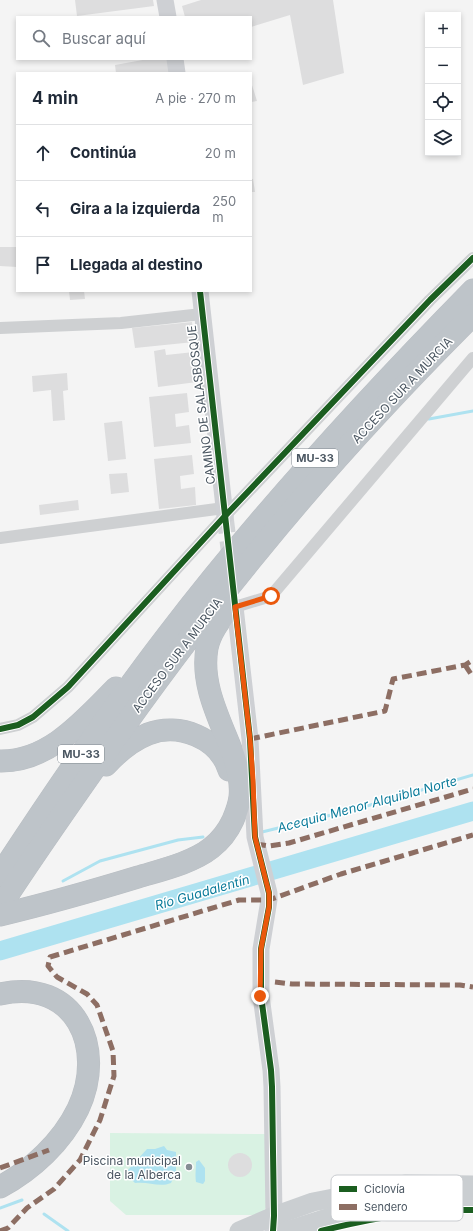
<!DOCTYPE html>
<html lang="es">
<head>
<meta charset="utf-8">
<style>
	body { margin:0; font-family:Inter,sans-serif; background:#f2f2f3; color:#1f2937 }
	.controls { position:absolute; right:12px; top:12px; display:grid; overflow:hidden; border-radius:0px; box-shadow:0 2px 6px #0003 }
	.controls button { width:36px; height:36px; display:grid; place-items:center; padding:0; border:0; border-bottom:1px solid #e0e1e3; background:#fff; color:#1f2937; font:20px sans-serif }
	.stop { position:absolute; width:12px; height:12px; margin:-9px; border:3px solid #ea580c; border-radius:50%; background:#fff }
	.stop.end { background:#ea580c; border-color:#fff; box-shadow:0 1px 4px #0008 }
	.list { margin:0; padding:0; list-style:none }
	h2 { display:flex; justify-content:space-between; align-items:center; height:52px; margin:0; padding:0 16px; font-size:17px }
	h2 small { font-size:13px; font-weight:400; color:#747a83 }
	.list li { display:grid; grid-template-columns:26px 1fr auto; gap:12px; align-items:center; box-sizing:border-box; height:56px; padding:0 16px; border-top:1px solid #e0e1e3 }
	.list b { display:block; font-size:15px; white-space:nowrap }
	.list em { font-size:13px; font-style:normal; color:#747a83 }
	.icon { flex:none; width:22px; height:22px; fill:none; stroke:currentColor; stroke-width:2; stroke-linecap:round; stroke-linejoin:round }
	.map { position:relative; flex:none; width:473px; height:1231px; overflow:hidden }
	.search { position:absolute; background:#fff; box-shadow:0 2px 6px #0003; left:16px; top:16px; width:236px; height:44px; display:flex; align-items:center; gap:10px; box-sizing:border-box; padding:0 14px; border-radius:0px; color:#747a83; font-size:15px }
	.panel { position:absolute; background:#fff; box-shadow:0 2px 6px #0003; left:16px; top:72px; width:236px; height:220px; border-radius:0px }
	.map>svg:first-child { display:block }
	.green { fill:#d9f2e3 }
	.water { fill:#aee2f0 }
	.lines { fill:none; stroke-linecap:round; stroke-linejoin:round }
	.stream { stroke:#aee2f0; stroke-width:3 }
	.river { stroke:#aee2f0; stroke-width:19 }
	.building { fill:#ddddde }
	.secondary-tunnel { stroke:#d2d4d7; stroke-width:17; stroke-dasharray:17 8; stroke-linecap:butt }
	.highway-casing { stroke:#b9bec3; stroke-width:23 }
	.street { stroke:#ced0d2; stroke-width:12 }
	.secondary { stroke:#ced0d4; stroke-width:17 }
	.primary { stroke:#caced1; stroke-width:19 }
	.highway { stroke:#bec4c9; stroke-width:22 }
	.quiet { stroke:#8d6e63; stroke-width:5; stroke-dasharray:10 5; stroke-linecap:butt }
	.cycleway-casing { stroke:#fff; stroke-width:8 }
	.cycleway { stroke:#1b5e20; stroke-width:6 }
	.route { stroke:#ea580c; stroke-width:5 }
	.poi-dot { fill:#868d94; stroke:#fff; stroke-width:1.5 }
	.labels { text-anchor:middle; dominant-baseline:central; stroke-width:3; stroke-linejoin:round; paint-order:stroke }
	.shield { fill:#fff; stroke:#808990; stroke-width:1 }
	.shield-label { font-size:11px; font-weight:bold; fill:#4a5661 }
	.street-label { font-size:12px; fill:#4a5661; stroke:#fff }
	.poi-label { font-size:12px; fill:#4a5661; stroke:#fff; text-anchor:end }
	.water-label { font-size:13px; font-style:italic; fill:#0c7c9b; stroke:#fff }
	.key { fill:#fff; stroke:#c9ccd0; stroke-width:1 }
	.key-label { font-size:11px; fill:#4a5661 }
</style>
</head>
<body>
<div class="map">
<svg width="473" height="1231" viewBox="0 0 473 1231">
	<rect width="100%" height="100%" fill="#f4f4f4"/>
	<polygon class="green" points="110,1133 268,1134 267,1206 261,1215 126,1215 110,1201"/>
	<g class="water">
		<path d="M164,1146L167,1150L176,1152V1172L171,1183C159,1188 148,1181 135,1183L130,1178L128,1170L147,1149H155Z"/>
		<path d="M199,1160L205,1168V1181L203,1184L196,1182C195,1174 196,1169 196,1162Z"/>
	</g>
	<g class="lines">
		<g class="stream">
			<polyline points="429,419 473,411"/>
			<polyline points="262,832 360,808 473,775"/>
			<polyline points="63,881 100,861 178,840 203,837"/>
			<polyline points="0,1208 22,1200"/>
			<polyline points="44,1214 68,1231"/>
		</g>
		<polyline class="river" points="0,951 473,811"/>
	</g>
	<g class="building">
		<polygon points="75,0 153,0 154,6 77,16"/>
		<polygon points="201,0 333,0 344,73 303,85 290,15 251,27 251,17 185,17 182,6"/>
		<polygon points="148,59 168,59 170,73 116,73 115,65"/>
		<polygon points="251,82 257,101 251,102"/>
		<polygon points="251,179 253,179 255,192 251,192"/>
		<polygon points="0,247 17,247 17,267 0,266"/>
		<polygon points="69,291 84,291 85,299 70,300"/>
		<polygon points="192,322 194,342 135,348 132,328"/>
		<polygon points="165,349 166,355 194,352 197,382 158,387 154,351"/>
		<polygon points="67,373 68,390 63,391 65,420 53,421 51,390 33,392 32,376"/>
		<polygon points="187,393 189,412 175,414 176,427 189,425 191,443 154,447 149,397"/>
		<polygon points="122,421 126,459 108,461 104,423"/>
		<polygon points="192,455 194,474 180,476 181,489 195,487 196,505 159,509 154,459"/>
		<polygon points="127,473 129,492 111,494 109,474"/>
		<polygon points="78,500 79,510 40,515 39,505"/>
		<circle cx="240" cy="1165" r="12"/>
	</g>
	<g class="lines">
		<polyline class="secondary-tunnel" points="225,516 231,565"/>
		<g class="highway-casing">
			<g id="highway">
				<path d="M0,761C49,762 84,720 116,688"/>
				<path d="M106,765C117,753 133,740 148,734C179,722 219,738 229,770"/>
				<path d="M0,875C53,794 108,713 167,636C260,514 365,400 473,290"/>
				<path d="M0,907C31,859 64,812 97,765C147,693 199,623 255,555C323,471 397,391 473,315"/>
				<path d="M0,915C46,904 92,891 138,877C161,870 192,863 211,848C220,841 228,831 233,820C236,813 239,805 240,797C242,779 236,761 229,744C217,714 201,682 207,648C210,633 220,620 229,608"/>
				<path d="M0,994C75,977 107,1048 78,1109C62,1142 32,1170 0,1187"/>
			</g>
		</g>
		<g class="street">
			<polyline points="0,328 121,323 202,314"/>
			<polyline points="0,538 224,508"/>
			<polyline points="235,607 271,596 473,358"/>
			<polyline points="0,729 18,725 33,717 68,687 225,516 430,300 473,258"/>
		</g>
		<g class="secondary">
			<polyline points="165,0 168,17"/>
			<polyline points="175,59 177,73"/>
			<polyline points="200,291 225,516"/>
			<polyline points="235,607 250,739 255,837 269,893 269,900 261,949 261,996 271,1070 272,1087 274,1216 273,1231"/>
		</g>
		<g class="primary">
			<polyline points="239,1231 274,1216 313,1202 405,1184 473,1185"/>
			<polyline points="286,1231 333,1216 409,1203 473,1203"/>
		</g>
		<use href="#highway" class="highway"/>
		<g class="quiet">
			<polyline points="465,665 473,677"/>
			<polyline points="250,739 385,711 393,679 465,665 473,660"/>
			<polyline points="256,844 269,846 289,843 473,789"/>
			<polyline points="275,982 292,984 460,985 473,987"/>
			<polyline points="0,1168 49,1150"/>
			<polyline points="0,1231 8,1228 27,1208 54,1189 80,1160 100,1120 114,1076 113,1051 97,1005 87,994 57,977 48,966 50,957 239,900 269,900 341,874 473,835"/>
		</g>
		<g class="cycleway-casing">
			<g id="cycleway">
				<polyline points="200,291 250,739 255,837 269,893 269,907 261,949 261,996 271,1070 272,1087 274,1216 273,1231"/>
				<polyline points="0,729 18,725 33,717 68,687 225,516 430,300 473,258"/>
				<path d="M321,1231C371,1218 421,1209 473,1210"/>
			</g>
		</g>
		<use href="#cycleway" class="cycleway"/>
	</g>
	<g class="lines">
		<polyline class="route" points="260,996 261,949 269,907 269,893 255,837 253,780 250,739 235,607 271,596"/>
	</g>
	<circle class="poi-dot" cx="189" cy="1167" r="4"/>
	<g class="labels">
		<g class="shield">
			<rect x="292" y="449" width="46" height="18" rx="3"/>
			<rect x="58" y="745" width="46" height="18" rx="3"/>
		</g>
		<g class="shield-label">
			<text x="315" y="458">MU-33</text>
			<text x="81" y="754">MU-33</text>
		</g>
		<g class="street-label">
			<text transform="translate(402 390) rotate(-47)">ACCESO SUR A MURCIA</text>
			<text transform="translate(201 405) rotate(-97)">CAMINO DE SALASBOSQUE</text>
			<text transform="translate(177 655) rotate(-53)">ACCESO SUR A MURCIA</text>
		</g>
		<g class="poi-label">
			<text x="181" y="1160">Piscina municipal<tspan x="181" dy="14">de la Alberca</tspan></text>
		</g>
		<g class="water-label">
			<text transform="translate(367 804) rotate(-15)">Acequia Menor Alquibla Norte</text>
			<text transform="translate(202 892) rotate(-16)">Río Guadalentín</text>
		</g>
	</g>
	<rect x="331" y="1175" width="132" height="46" rx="6" class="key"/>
	<rect x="339" y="1186" width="18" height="6" fill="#1b5e20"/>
	<rect x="339" y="1204" width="18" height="6" fill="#8d6e63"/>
	<g class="key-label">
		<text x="364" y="1193">Ciclovía</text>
		<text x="364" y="1211">Sendero</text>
	</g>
</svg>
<div class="controls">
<button>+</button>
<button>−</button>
<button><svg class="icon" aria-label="locate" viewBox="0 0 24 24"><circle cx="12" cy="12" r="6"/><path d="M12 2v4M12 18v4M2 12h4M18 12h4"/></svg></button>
<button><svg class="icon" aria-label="layers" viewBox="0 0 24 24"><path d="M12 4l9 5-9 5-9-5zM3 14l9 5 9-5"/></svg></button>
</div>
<div class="stop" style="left:271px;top:596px"></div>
<div class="stop end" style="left:260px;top:996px"></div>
<div class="search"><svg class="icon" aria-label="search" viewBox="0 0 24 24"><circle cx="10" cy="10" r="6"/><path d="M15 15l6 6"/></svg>Buscar aquí</div>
<section class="panel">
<h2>4 min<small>A pie · 270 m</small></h2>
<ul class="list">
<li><svg class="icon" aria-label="ahead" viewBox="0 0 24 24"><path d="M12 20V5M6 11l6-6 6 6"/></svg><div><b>Continúa</b></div><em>20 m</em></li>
<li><svg class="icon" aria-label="left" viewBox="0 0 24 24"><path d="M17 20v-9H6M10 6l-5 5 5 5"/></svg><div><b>Gira a la izquierda</b></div><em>250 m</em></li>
<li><svg class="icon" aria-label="arrive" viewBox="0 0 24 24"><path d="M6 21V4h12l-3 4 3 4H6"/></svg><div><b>Llegada al destino</b></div></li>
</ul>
</section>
</div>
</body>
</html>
